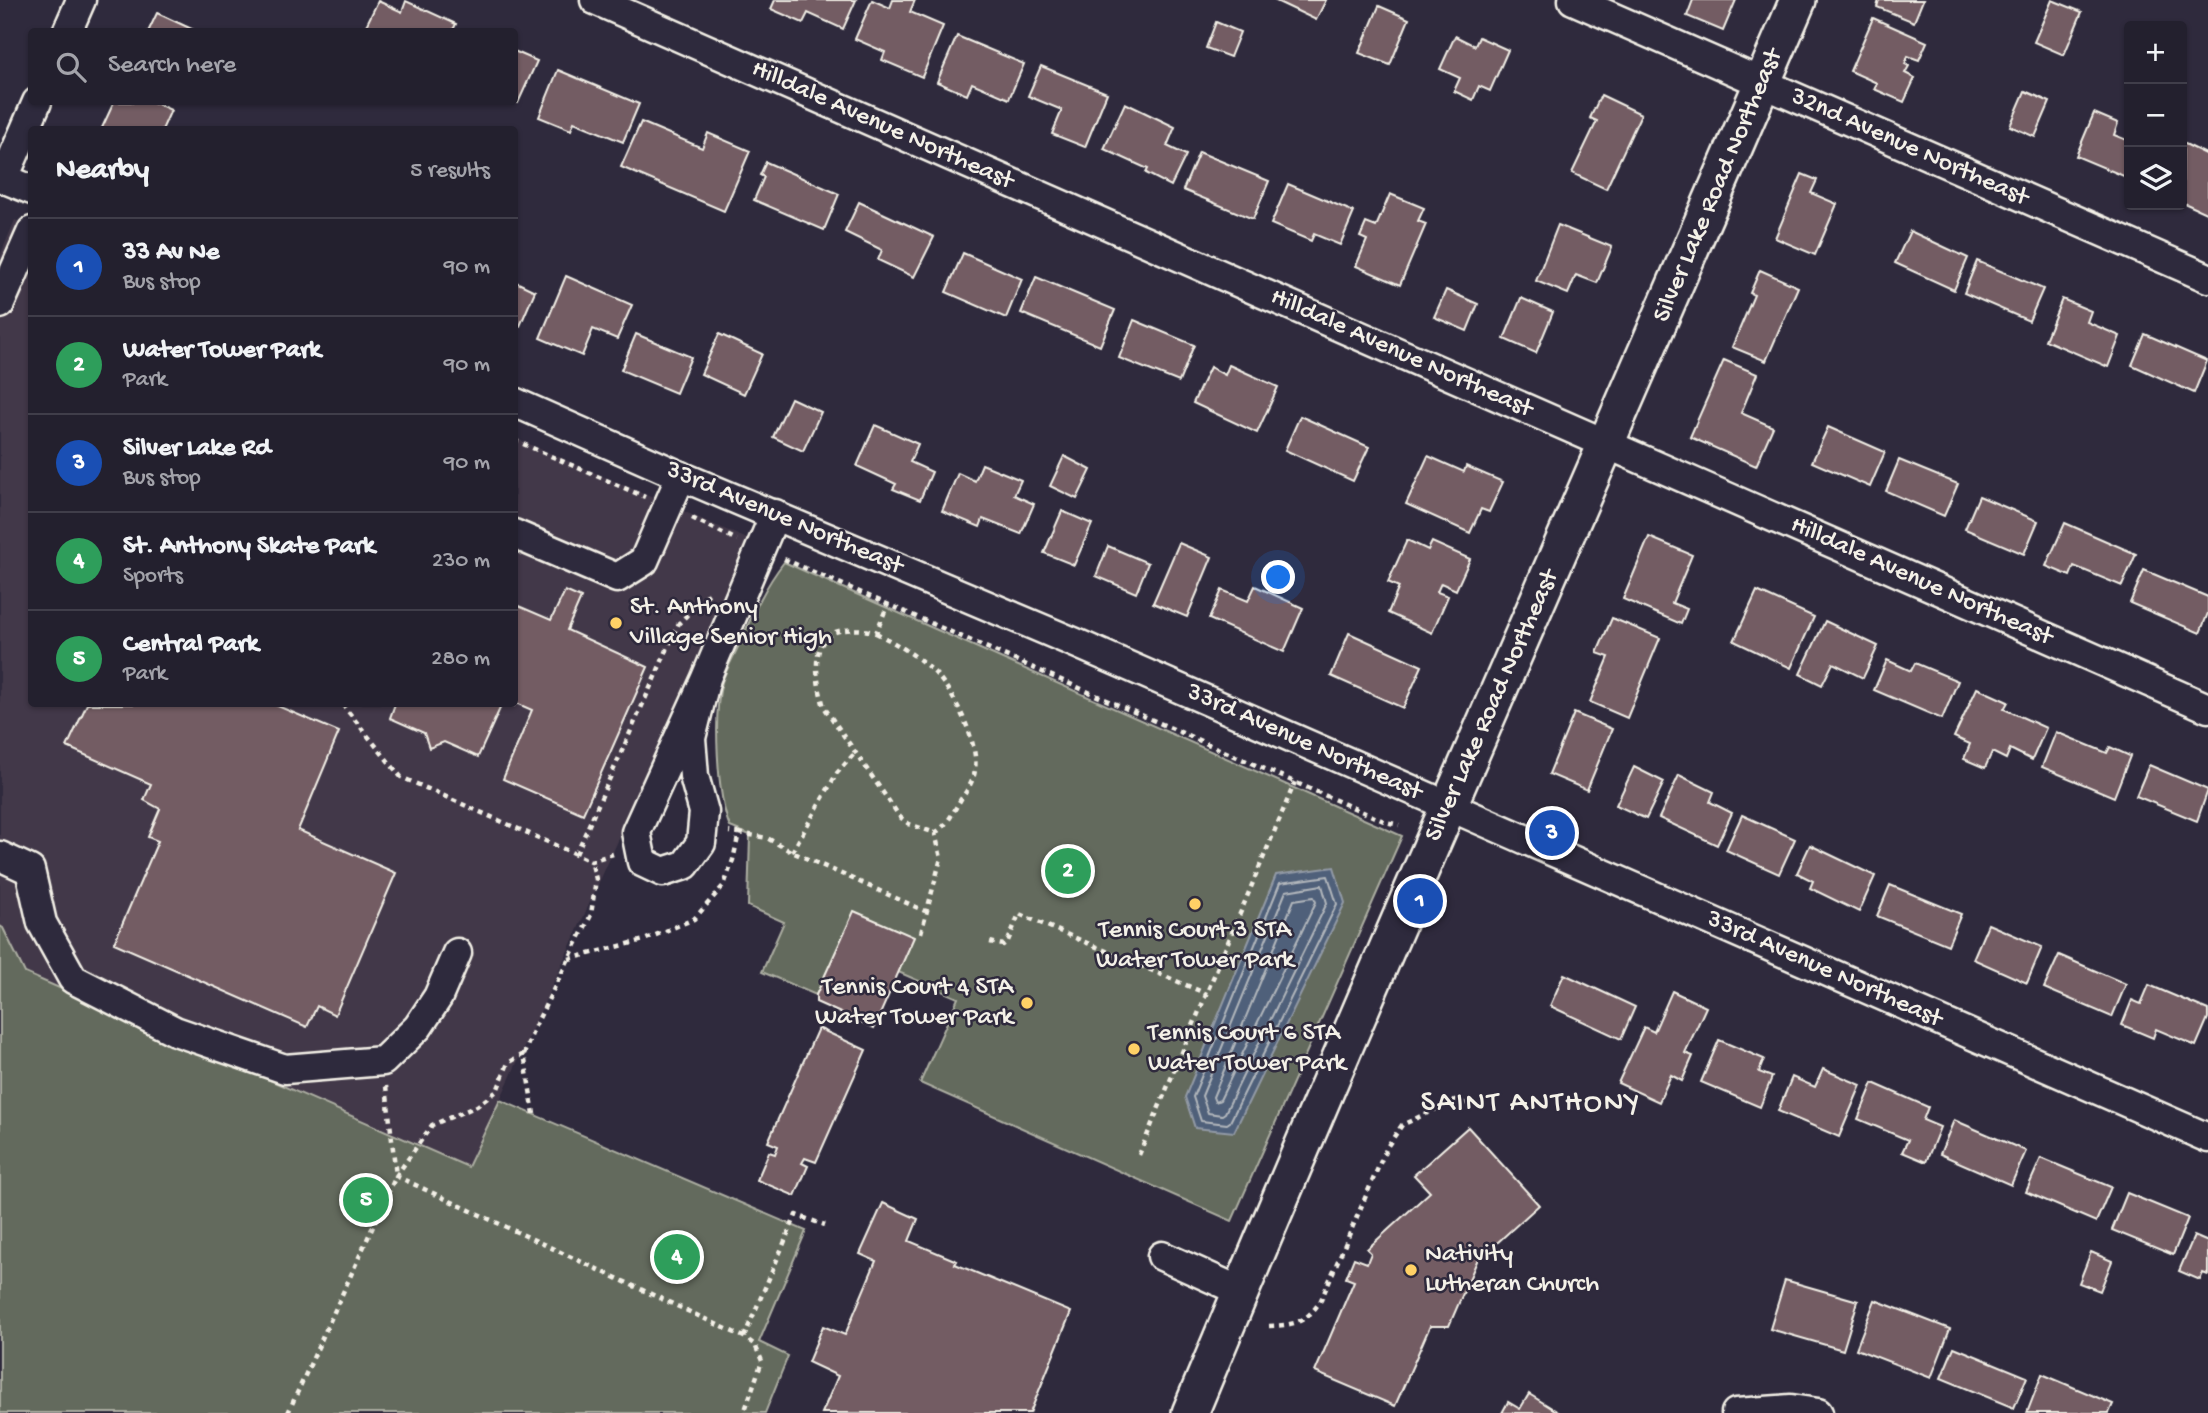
<!DOCTYPE html>
<html lang="en">
<head>
<meta charset="utf-8">
<style>
	body { margin:0; font-family:"Gochi Hand",sans-serif; background:#2b2836; color:#f1f3f6 }
	.controls { position:absolute; right:21px; top:21px; display:grid; overflow:hidden; border-radius:7px; box-shadow:0 2px 5px #0004 }
	.controls button { width:63px; height:63px; display:grid; place-items:center; padding:0; border:0; border-bottom:2px solid #403e4a; background:#23202e; color:#f1f3f6; font:35px sans-serif }
	.you { position:absolute; left:1279px; top:578px; width:24px; height:24px; margin:-18px; border:5px solid #fff; border-radius:50%; background:#1a73e8; box-shadow:0 0 0 10px #1a73e833 }
	.badge { display:grid; place-items:center; width:46px; height:46px; border-radius:50%; background:#d93025; color:#fff; font-size:23px; font-weight:700 }
	.pin { position:absolute; translate:-50% -50%; border:4px solid #fff; box-shadow:0 2px 7px #0006 }
	.list { margin:0; padding:0; list-style:none }
	h2 { display:flex; justify-content:space-between; align-items:center; height:91px; margin:0; padding:0 28px; font-size:30px }
	h2 small { font-size:23px; font-weight:400; color:#a3a3aa }
	.list li { display:grid; grid-template-columns:46px 1fr auto; gap:21px; align-items:center; box-sizing:border-box; height:98px; padding:0 28px; border-top:2px solid #403e4a }
	.list b { display:block; font-size:26px; white-space:nowrap }
	.list p { margin:0; font-size:23px; white-space:nowrap; color:#a3a3aa }
	.list em { font-size:23px; font-style:normal; color:#a3a3aa }
	.icon { flex:none; width:38px; height:38px; fill:none; stroke:currentColor; stroke-width:2; stroke-linecap:round; stroke-linejoin:round }
	.map { position:relative; flex:none; width:2208px; height:1413px; overflow:hidden }
	.search { position:absolute; background:#23202e; box-shadow:0 2px 5px #0004; left:28px; top:28px; width:490px; height:77px; display:flex; align-items:center; gap:18px; box-sizing:border-box; padding:0 24px; border-radius:7px; color:#a3a3aa; font-size:26px }
	.panel { position:absolute; background:#23202e; box-shadow:0 2px 5px #0004; left:28px; top:126px; width:490px; height:581px; border-radius:7px }
	.map>svg:first-child { display:block }
	.built { fill:#433949 }
	.green { fill:#646a5d; stroke:#acaea2; stroke-width:2 }
	.water { fill:#50607a; stroke:#929aa6; stroke-width:2 }
	.lines { fill:none; stroke-linecap:round; stroke-linejoin:round }
	.shore { stroke:#b2b7bc; stroke-width:2 }
	.building { fill:#735b64; stroke:#f4f1e8; stroke-width:2 }
	.minor-casing { stroke:#f4f1e8; stroke-width:33 }
	.major-casing { stroke:#f4f1e8; stroke-width:40 }
	.path { stroke:#f4f1e8; stroke-width:4.5; stroke-dasharray:5 5; stroke-linecap:butt }
	.minor { stroke:#2f2a3d; stroke-width:28 }
	.major { stroke:#2f2a3d; stroke-width:35 }
	.poi-dot { fill:#ffd166; stroke:#2f2a3d; stroke-width:2.5 }
	.labels { text-anchor:middle; dominant-baseline:central; stroke-width:5; stroke-linejoin:round; paint-order:stroke }
	.street-label { font-size:26px; fill:#f4f1e8; stroke:#2f2a3d }
	.poi-label { font-size:26px; fill:#f4f1e8; stroke:#2f2a3d; text-anchor:start }
	.quarter-label { font-size:30px; letter-spacing:2px; fill:#f4f1e8; stroke:#2f2a3d }
</style>
</head>
<body>
<div class="map">
<svg width="2208" height="1413" viewBox="0 0 2208 1413">
	<rect width="100%" height="100%" fill="#2f2a3d"/>
	<filter id="ink" filterUnits="userSpaceOnUse"><feTurbulence type="fractalNoise" baseFrequency=".0143" numOctaves="2"/><feDisplacementMap in="SourceGraphic" scale="14" xChannelSelector="R" yChannelSelector="G"/><feConvolveMatrix kernelMatrix="1 2 1 2 8 2 1 2 1" color-interpolation-filters="sRGB"/></filter>
	<g filter="url(#ink)">
		<polygon class="built" points="15,220 32,227 32,704 514,704 515,438 754,542 469,1168 25,973 3,928 0,926 0,256"/>
		<g class="green">
			<path d="M784,562L1402,836L1232,1221L920,1083L958,998L839,946L816,995L762,972L784,922L748,906L750,835L730,827C717,796 713,714 722,682C726,670 733,658 738,647C752,616 763,589 784,562Z"/>
			<polygon points="0,926 3,928 25,973 468,1167 500,1100 806,1231 759,1342 788,1356 765,1413 0,1413"/>
		</g>
		<polygon class="water" points="1334,867 1345,903 1234,1132 1195,1128 1185,1097 1276,875"/>
		<g class="lines">
			<g class="shore">
				<polygon points="1328,876 1337,904 1230,1122 1227,1124 1201,1121 1193,1097 1280,883"/>
				<polygon points="1322,885 1327,903 1225,1113 1222,1115 1208,1113 1202,1096 1286,891"/>
				<polygon points="1314,897 1316,902 1220,1100 1215,1102 1213,1097 1294,900"/>
			</g>
		</g>
		<g class="building">
			<polygon points="775,0 856,0 843,29 808,13 803,23 771,9"/>
			<polygon points="872,0 890,8 893,0 915,0 910,12 943,26 922,77 882,60 885,52 855,39"/>
			<polygon points="1274,0 1326,0 1316,20"/>
			<polygon points="1693,0 1736,0 1723,31 1687,16"/>
			<polygon points="1879,0 1923,0 1914,22 1877,7"/>
			<polygon points="2052,0 2082,12 2064,55 2034,42"/>
			<polygon points="378,1 402,12 406,1 456,24 452,32 363,32"/>
			<polygon points="1379,6 1409,19 1390,65 1359,53"/>
			<polygon points="157,13 194,30 193,32 148,32"/>
			<polygon points="1873,18 1927,42 1919,60 1908,56 1905,64 1909,66 1905,73 1915,78 1904,102 1874,89 1877,83 1850,71"/>
			<polygon points="1216,22 1240,32 1230,57 1206,48"/>
			<polygon points="957,36 1024,64 1009,99 972,83 967,95 937,82"/>
			<polygon points="1455,36 1475,46 1479,37 1508,50 1490,91 1479,86 1473,100 1454,91 1460,78 1440,69"/>
			<polygon points="514,51 537,61 518,103 514,101"/>
			<polygon points="1041,66 1107,93 1085,147 1052,134 1062,110 1028,96"/>
			<polygon points="558,70 639,104 623,142 574,122 571,130 539,117"/>
			<polygon points="2025,91 2050,102 2035,137 2010,126"/>
			<polygon points="1601,95 1641,114 1606,189 1572,173 1597,121 1590,118"/>
			<polygon points="114,102 153,102 171,110 162,130 101,130"/>
			<polygon points="1125,103 1175,127 1167,146 1186,155 1171,186 1146,173 1148,169 1104,149"/>
			<polygon points="2094,113 2118,123 2114,135 2129,141 2129,168 2126,177 2076,156"/>
			<polygon points="641,122 702,148 708,133 750,151 724,211 621,167"/>
			<polygon points="2183,143 2208,155 2208,214 2182,202"/>
			<polygon points="1199,152 1269,181 1253,219 1183,190"/>
			<polygon points="766,162 839,194 824,230 754,200 764,177 760,175"/>
			<polygon points="1802,174 1817,180 1811,193 1837,204 1815,255 1775,238"/>
			<polygon points="1288,184 1354,212 1340,245 1314,234 1311,241 1271,224"/>
			<polygon points="1390,194 1424,208 1418,221 1426,224 1400,285 1356,266 1367,240 1360,237 1366,223 1376,227"/>
			<polygon points="859,202 934,237 914,277 878,260 882,250 845,232"/>
			<polygon points="1558,225 1612,247 1597,283 1576,275 1568,294 1536,281"/>
			<polygon points="1910,231 1968,258 1954,290 1895,263"/>
			<polygon points="963,253 1022,279 1006,318 946,292"/>
			<polygon points="1977,261 2043,289 2029,321 1964,293"/>
			<polygon points="1760,270 1798,287 1766,361 1732,347 1754,295 1750,293"/>
			<polygon points="566,276 632,305 617,339 593,329 582,356 540,338"/>
			<polygon points="1036,277 1115,310 1100,346 1021,313"/>
			<polygon points="514,281 535,291 520,326 514,324"/>
			<polygon points="1446,290 1478,304 1467,331 1434,317"/>
			<polygon points="1521,298 1553,312 1536,353 1504,339"/>
			<polygon points="2062,299 2091,311 2087,322 2120,336 2108,367 2045,340"/>
			<polygon points="1134,320 1194,345 1179,382 1119,358"/>
			<polygon points="636,334 691,357 676,393 621,370"/>
			<polygon points="719,334 762,354 744,394 701,374"/>
			<polygon points="2145,334 2207,361 2194,393 2132,365"/>
			<polygon points="1724,360 1757,374 1741,413 1773,427 1756,466 1690,437"/>
			<polygon points="1229,365 1278,387 1257,433 1193,403 1210,367 1225,375"/>
			<polygon points="791,398 821,412 803,451 773,437"/>
			<polygon points="1300,416 1369,447 1353,481 1285,450"/>
			<polygon points="875,425 918,444 910,462 932,472 920,500 893,489 896,484 857,466"/>
			<polygon points="1828,427 1885,452 1870,487 1812,462"/>
			<polygon points="1064,456 1091,470 1077,499 1050,486"/>
			<polygon points="1428,456 1464,472 1466,466 1503,482 1489,512 1481,509 1470,533 1406,504"/>
			<polygon points="1899,460 1958,484 1944,516 1886,491"/>
			<polygon points="982,464 1021,480 1014,495 1034,504 1021,534 983,519 980,527 942,511 958,473 975,481"/>
			<polygon points="1979,496 2038,521 2024,554 1965,529"/>
			<polygon points="1062,511 1092,524 1074,565 1044,553"/>
			<polygon points="2065,523 2136,554 2122,586 2074,566 2070,576 2046,566"/>
			<polygon points="1649,537 1692,555 1672,603 1687,609 1681,624 1623,599"/>
			<polygon points="1407,540 1428,550 1432,542 1470,559 1456,590 1441,583 1437,592 1448,596 1432,633 1388,613 1399,587 1388,582"/>
			<polygon points="1179,543 1212,557 1187,617 1153,603"/>
			<polygon points="1108,546 1148,563 1136,593 1096,576"/>
			<polygon points="2144,570 2208,597 2208,613 2200,633 2130,603"/>
			<polygon points="1255,586 1303,608 1284,652 1209,619 1222,590 1248,601"/>
			<polygon points="565,591 581,598 567,630 648,667 583,814 503,779 532,710 516,703 514,706 505,704 514,704 514,604 551,620"/>
			<polygon points="1757,591 1814,617 1791,668 1734,641"/>
			<polygon points="1612,618 1660,638 1627,718 1590,702 1609,657 1597,653"/>
			<polygon points="1825,621 1878,646 1863,678 1833,663 1822,685 1800,674"/>
			<polygon points="1349,633 1422,666 1403,708 1331,676"/>
			<polygon points="1887,660 1911,671 1915,663 1958,681 1942,719 1874,690"/>
			<polygon points="1977,688 2008,702 2004,709 2046,728 2032,760 2010,749 2006,759 1992,752 1985,768 1964,759 1970,744 1954,737"/>
			<polygon points="87,704 273,704 339,732 298,830 396,873 335,1015 317,1006 307,1027 114,943 158,841 148,837 160,809 144,800 151,784 67,747"/>
			<polygon points="395,704 502,704 478,757 444,742 429,748 424,733 390,718"/>
			<polygon points="1574,713 1612,729 1587,790 1549,774"/>
			<polygon points="2056,732 2107,753 2110,747 2130,756 2114,797 2042,767"/>
			<polygon points="2149,765 2208,790 2197,821 2136,796"/>
			<polygon points="1634,767 1664,782 1646,819 1616,805"/>
			<polygon points="1679,775 1714,792 1710,802 1732,813 1717,845 1659,818"/>
			<polygon points="1742,815 1795,839 1779,874 1726,850"/>
			<polygon points="1810,845 1875,876 1859,912 1810,888 1813,881 1797,873"/>
			<polygon points="1890,885 1961,914 1948,945 1877,916"/>
			<polygon points="854,911 914,937 874,1028 816,1002 816,995"/>
			<polygon points="1988,924 2042,947 2027,983 1973,959"/>
			<polygon points="2059,955 2126,984 2112,1017 2044,988"/>
			<polygon points="1564,974 1635,1007 1621,1039 1550,1006"/>
			<polygon points="2149,985 2208,1010 2208,1018 2196,1046 2156,1029 2153,1038 2122,1025 2132,1000 2141,1004"/>
			<polygon points="1672,991 1706,1007 1685,1053 1693,1056 1682,1081 1671,1075 1659,1102 1618,1083 1644,1027 1654,1032"/>
			<polygon points="818,1028 866,1050 816,1162 805,1158 802,1163 808,1166 795,1196 757,1180 769,1152 775,1154 778,1146 768,1142"/>
			<polygon points="1719,1040 1764,1059 1759,1072 1772,1077 1760,1107 1701,1082"/>
			<polygon points="1823,1069 1861,1085 1839,1137 1778,1111 1792,1077 1815,1087"/>
			<polygon points="1873,1083 1928,1107 1923,1120 1940,1127 1926,1162 1902,1152 1908,1140 1858,1119"/>
			<polygon points="1954,1120 2026,1151 2011,1185 1940,1154"/>
			<polygon points="1468,1127 1539,1205 1487,1252 1483,1247 1449,1326 1430,1326 1395,1406 1315,1372 1354,1281 1346,1278 1354,1258 1367,1263 1371,1253 1367,1249 1430,1192 1414,1175"/>
			<polygon points="2041,1158 2111,1187 2096,1222 2026,1192"/>
			<polygon points="2127,1193 2188,1218 2173,1255 2112,1230"/>
			<polygon points="883,1203 918,1219 909,1241 957,1261 955,1264 1071,1312 1030,1413 822,1413 838,1376 808,1362 823,1326 845,1335 876,1261 860,1254"/>
			<polygon points="2194,1236 2208,1242 2208,1275 2203,1273 2200,1280 2179,1271"/>
			<polygon points="2091,1252 2112,1261 2100,1291 2079,1283"/>
			<polygon points="1785,1280 1858,1301 1843,1350 1770,1329"/>
			<polygon points="1875,1300 1950,1329 1931,1378 1856,1349"/>
			<polygon points="1954,1347 2027,1377 2014,1408 1941,1378"/>
			<polygon points="2042,1374 2113,1404 2109,1413 2027,1413"/>
			<polygon points="1529,1394 1558,1412 1557,1413 1502,1413 1508,1402 1520,1409"/>
		</g>
		<g class="lines">
			<g class="minor-casing">
				<g id="minor">
					<polyline points="595,0 2208,708"/>
					<polyline points="1573,0 2208,278"/>
					<polyline points="67,32 81,0"/>
					<polyline points="0,177 32,190"/>
					<polyline points="4,178 37,102"/>
					<polyline points="0,304 32,231"/>
					<polyline points="514,402 681,476 1078,644 2208,1138"/>
					<polyline points="514,534 617,578 644,561 681,476"/>
					<polyline points="706,678 636,832 642,862 663,872 685,865 701,843 704,812 694,776 691,738 706,678 775,514"/>
					<polyline points="0,856 30,870 42,923 73,979 175,1031 285,1069 383,1061 418,1027 438,997 457,953"/>
					<polyline points="1162,1256 1240,1291"/>
					<polyline points="1736,1413 1791,1409 1818,1413"/>
				</g>
			</g>
			<g class="major-casing">
				<path id="major" d="M1190,1413C1387,940 1596,471 1798,0"/>
			</g>
			<g class="path">
				<polyline points="514,440 645,497"/>
				<polyline points="692,518 737,540"/>
				<polyline points="784,559 1386,822 1399,825"/>
				<path d="M876,633C897,644 918,656 935,673C954,693 979,742 975,770C974,780 967,791 961,799C953,812 948,825 935,833L909,824L900,817L824,707C817,682 806,635 844,630C857,629 864,629 876,633L888,604"/>
				<polyline points="342,704 401,777 591,861 613,854"/>
				<polyline points="739,833 767,838 792,852 925,911"/>
				<polyline points="792,852 837,773 855,753"/>
				<path d="M576,854L679,623C691,612 698,600 713,591"/>
				<polyline points="921,933 941,858 935,833"/>
				<polyline points="990,942 1003,945 1008,941 1019,914 1207,994"/>
				<polyline points="569,959 644,940 694,919 724,885 733,860 739,833 729,832"/>
				<polyline points="386,1086 396,1176 744,1337 755,1345 762,1361 744,1413"/>
				<polyline points="534,1114 524,1054 535,1026 591,915 596,879 591,861"/>
				<polyline points="1139,1155 1295,782"/>
				<path d="M1269,1326C1295,1325 1306,1323 1321,1300L1387,1147L1402,1125L1455,1100L1470,1105"/>
				<polyline points="744,1337 796,1215 825,1225"/>
				<polyline points="288,1413 396,1176 432,1125 477,1106 497,1091 508,1063 524,1054"/>
			</g>
			<use href="#minor" class="minor"/>
			<use href="#major" class="major"/>
		</g>
	</g>
	<g class="poi-dot">
		<circle cx="616" cy="623" r="7"/>
		<circle cx="1195" cy="904" r="7"/>
		<circle cx="1027" cy="1003" r="7"/>
		<circle cx="1134" cy="1049" r="7"/>
		<circle cx="1411" cy="1270" r="7"/>
	</g>
	<g class="labels">
		<g class="street-label">
			<text transform="translate(882 126) rotate(24)">Hilldale Avenue Northeast</text>
			<text transform="translate(1909 148) rotate(24)">32nd Avenue Northeast</text>
			<text transform="translate(1719 186) rotate(-67)">Silver Lake Road Northeast</text>
			<text transform="translate(1401 354) rotate(24)">Hilldale Avenue Northeast</text>
			<text transform="translate(784 519) rotate(23)">33rd Avenue Northeast</text>
			<text transform="translate(1921 582) rotate(24)">Hilldale Avenue Northeast</text>
			<text transform="translate(1493 706) rotate(-66)">Silver Lake Road Northeast</text>
			<text transform="translate(1304 743) rotate(24)">33rd Avenue Northeast</text>
			<text transform="translate(1824 970) rotate(24)">33rd Avenue Northeast</text>
		</g>
		<g class="poi-label">
			<text x="630" y="608">St. Anthony<tspan x="630" dy="30">Village Senior High</tspan></text>
			<text x="1195" y="931" text-anchor="middle">Tennis Court 3 STA<tspan x="1195" dy="30">Water Tower Park</tspan></text>
			<text x="1013" y="988" text-anchor="end">Tennis Court 4 STA<tspan x="1013" dy="30">Water Tower Park</tspan></text>
			<text x="1148" y="1034">Tennis Court 6 STA<tspan x="1148" dy="30">Water Tower Park</tspan></text>
			<text x="1425" y="1255">Nativity<tspan x="1425" dy="30">Lutheran Church</tspan></text>
		</g>
		<g class="quarter-label">
			<text x="1531" y="1104">SAINT ANTHONY</text>
		</g>
	</g>
</svg>
<div class="controls">
<button>+</button>
<button>−</button>
<button><svg class="icon" aria-label="layers" viewBox="0 0 24 24"><path d="M12 4l9 5-9 5-9-5zM3 14l9 5 9-5"/></svg></button>
</div>
<div class="you"></div>
<div class="pin badge" style="left:1420px;top:901px;background:#1a4fb4">1</div>
<div class="pin badge" style="left:1068px;top:871px;background:#2e9e5b">2</div>
<div class="pin badge" style="left:1552px;top:833px;background:#1a4fb4">3</div>
<div class="pin badge" style="left:677px;top:1257px;background:#2e9e5b">4</div>
<div class="pin badge" style="left:366px;top:1200px;background:#2e9e5b">5</div>
<div class="search"><svg class="icon" aria-label="search" viewBox="0 0 24 24"><circle cx="10" cy="10" r="6"/><path d="M15 15l6 6"/></svg>Search here</div>
<section class="panel">
<h2>Nearby<small>5 results</small></h2>
<ul class="list">
<li><span class="badge" style="background:#1a4fb4">1</span><div><b>33 Av Ne</b><p>Bus stop</p></div><em>90 m</em></li>
<li><span class="badge" style="background:#2e9e5b">2</span><div><b>Water Tower Park</b><p>Park</p></div><em>90 m</em></li>
<li><span class="badge" style="background:#1a4fb4">3</span><div><b>Silver Lake Rd</b><p>Bus stop</p></div><em>90 m</em></li>
<li><span class="badge" style="background:#2e9e5b">4</span><div><b>St. Anthony Skate Park</b><p>Sports</p></div><em>230 m</em></li>
<li><span class="badge" style="background:#2e9e5b">5</span><div><b>Central Park</b><p>Park</p></div><em>280 m</em></li>
</ul>
</section>
</div>
</body>
</html>
